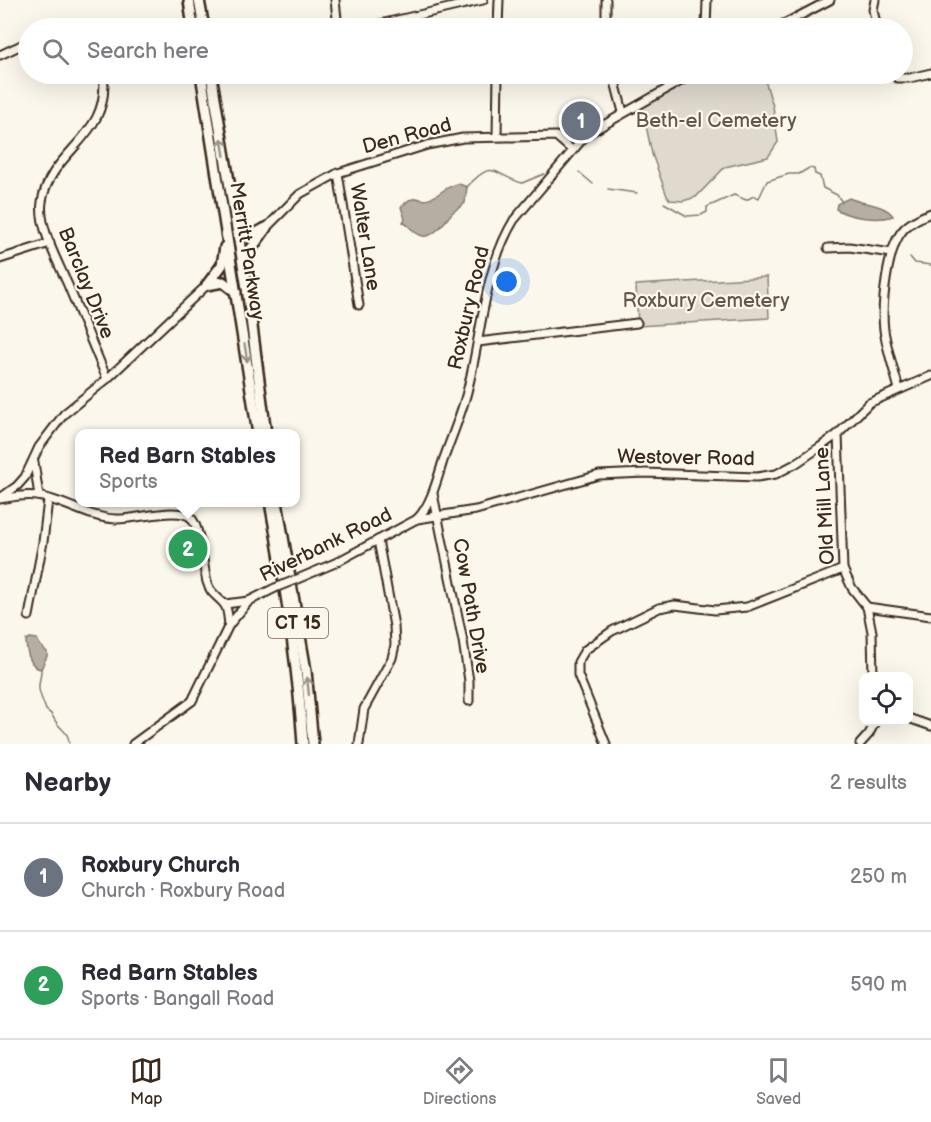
<!DOCTYPE html>
<html lang="en">
<head>
<meta charset="utf-8">
<style>
	body { margin:0; font-family:"Balsamiq Sans",sans-serif; background:#f7f7f7; color:#2b2b33 }
	.controls { position:absolute; right:18px; bottom:18px; display:grid; overflow:hidden; border-radius:12px; box-shadow:0 6px 24px #0002 }
	.controls button { width:54px; height:54px; display:grid; place-items:center; padding:0; border:0; border-bottom:2px solid #e1e1e2; background:#fff; color:#2b2b33; font:30px sans-serif }
	.you { position:absolute; left:507px; top:282px; width:21px; height:21px; margin:-15px; border:4px solid #fff; border-radius:50%; background:#1a73e8; box-shadow:0 0 0 9px #1a73e833 }
	.badge { display:grid; place-items:center; width:39px; height:39px; border-radius:50%; background:#3b2a1e; color:#fff; font-size:20px; font-weight:700 }
	.pin { position:absolute; translate:-50% -50%; border:3px solid #fff; box-shadow:0 2px 6px #0006 }
	.popup { position:absolute; left:75px; top:429px; width:225px; height:78px; box-sizing:border-box; display:grid; place-content:center; border-radius:12px; background:#fff; filter:drop-shadow(0 2px 4px #0005); font-size:20px; white-space:nowrap; color:#7c7c81 }
	.popup b { font-size:22px; color:#2b2b33 }
	.popup::after { content:''; position:absolute; left:50%; top:100%; margin-left:-12px; border:12px solid transparent; border-top-color:#fff }
	.list { margin:0; padding:0; list-style:none }
	h2 { display:flex; justify-content:space-between; align-items:center; height:78px; margin:0; padding:0 24px; font-size:26px }
	h2 small { font-size:20px; font-weight:400; color:#7c7c81 }
	.list li { display:grid; grid-template-columns:39px 1fr auto; gap:18px; align-items:center; box-sizing:border-box; height:108px; padding:0 24px; border-top:2px solid #e1e1e2 }
	.list b { display:block; font-size:22px; white-space:nowrap }
	.list p { margin:0; font-size:20px; white-space:nowrap; color:#7c7c81 }
	.list em { font-size:20px; font-style:normal; color:#7c7c81 }
	.icon { flex:none; width:33px; height:33px; fill:none; stroke:currentColor; stroke-width:2; stroke-linecap:round; stroke-linejoin:round }
	.map { position:relative; flex:none; width:931px; height:744px; overflow:hidden }
	.search { position:absolute; background:#fff; box-shadow:0 6px 24px #0002; left:18px; right:18px; top:18px; height:66px; display:flex; align-items:center; gap:15px; box-sizing:border-box; padding:0 21px; border-radius:33px; color:#7c7c81; font-size:22px }
	.sheet { height:294px; background:#fff }
	nav { display:flex; justify-content:space-around; align-items:center; box-sizing:border-box; height:84px; border-top:2px solid #e1e1e2; background:#fff; font-size:16px; color:#7c7c81 }
	nav a { display:grid; justify-items:center; gap:3px }
	nav .on { color:#3b2a1e }
	.map>svg:first-child { display:block }
	.green { fill:#dfd9ce; stroke:#8d8276; stroke-width:1.5 }
	.water { fill:#b6aea2; stroke:#85796d; stroke-width:1.5 }
	.lines { fill:none; stroke-linecap:round; stroke-linejoin:round }
	.stream { stroke:#85796d; stroke-width:1.5 }
	.minor-casing { stroke:#3b2a1e; stroke-width:11 }
	.highway-casing { stroke:#3b2a1e; stroke-width:14 }
	.minor { stroke:#fbf7ec; stroke-width:7 }
	.highway { stroke:#fbf7ec; stroke-width:9 }
	.minor-bridge-casing { stroke:#3b2a1e; stroke-width:11; stroke-linecap:butt }
	.minor-bridge { stroke:#fbf7ec; stroke-width:7 }
	.oneway { stroke:#9b9085 }
	.labels { text-anchor:middle; dominant-baseline:central; stroke-width:4.5; stroke-linejoin:round; paint-order:stroke }
	.shield { fill:#fbf7ec; stroke:#75685c; stroke-width:1.5 }
	.shield-label { font-size:18px; font-weight:bold; fill:#3b2a1e }
	.park-label { font-size:20px; fill:#64564a; stroke:#fbf7ec }
	.street-label { font-size:20px; fill:#3b2a1e; stroke:#fbf7ec }
</style>
</head>
<body>
<div class="map">
<svg width="931" height="744" viewBox="0 0 931 744">
	<rect width="100%" height="100%" fill="#fbf7ec"/>
	<filter id="ink" filterUnits="userSpaceOnUse"><feTurbulence type="fractalNoise" baseFrequency=".0167" numOctaves="2"/><feDisplacementMap in="SourceGraphic" scale="12" xChannelSelector="R" yChannelSelector="G"/><feConvolveMatrix kernelMatrix="1 2 1 2 8 2 1 2 1" color-interpolation-filters="sRGB"/></filter>
	<g filter="url(#ink)">
		<g class="green">
			<polygon points="704,74 763,74 773,106 778,142 768,157 725,167 696,197 683,201 670,200 667,196 652,154 642,107"/>
			<polygon points="767,277 769,318 638,326 636,285"/>
		</g>
		<g class="water">
			<path d="M459,184L467,187L465,203C462,206 457,209 453,212C446,219 435,238 423,236C415,235 409,225 403,222L405,219L401,207L409,200L417,198C433,206 442,185 459,184Z"/>
			<path d="M849,198C863,205 884,203 893,216C879,221 850,218 836,209L837,204Z"/>
			<path d="M30,638L37,639L40,645L47,652V656L41,669C30,668 26,650 26,640Z"/>
		</g>
		<g class="lines">
			<g class="stream">
				<polyline points="579,172 593,184"/>
				<path d="M467,187C494,158 492,174 522,183L544,174"/>
				<polyline points="608,189 637,193"/>
				<polyline points="664,203 687,216 701,215 707,212 707,207 734,195 746,200 754,196 759,198 767,181 789,174 799,174 809,168 814,169 815,174 820,176 823,188 837,195 842,202"/>
				<polyline points="910,257 915,263 931,265"/>
				<path d="M41,668C42,676 38,681 39,689C40,696 44,704 46,710C53,714 52,716 56,722C62,731 69,732 69,743"/>
			</g>
			<g class="minor-casing">
				<g id="minor">
					<polyline points="335,0 338,28"/>
					<polyline points="875,0 873,10 877,28"/>
					<polyline points="363,28 483,0"/>
					<polyline points="498,28 499,0"/>
					<polyline points="606,28 606,0"/>
					<polyline points="706,28 707,0"/>
					<polyline points="776,28 830,0"/>
					<polyline points="0,55 28,42"/>
					<path d="M103,74C112,138 50,149 42,202C38,226 58,262 68,285C81,316 94,347 107,379"/>
					<polyline points="613,74 623,112"/>
					<polyline points="893,74 897,78 910,78 931,73"/>
					<polyline points="497,136 498,74"/>
					<polyline points="338,173 359,305"/>
					<polyline points="266,228 300,194 338,173 427,145 463,138 556,136 572,150"/>
					<polyline points="828,248 849,247 892,253"/>
					<polyline points="0,259 50,243"/>
					<polyline points="478,342 637,323"/>
					<path d="M899,389C894,370 887,350 884,330C881,306 887,248 903,230C909,223 922,216 931,213"/>
					<polyline points="838,434 843,569 852,588 867,607 872,632 873,676"/>
					<polyline points="34,462 39,496"/>
					<polyline points="433,494 463,641 469,681 469,701"/>
					<polyline points="0,498 17,486 25,477 39,447 64,414 107,379 207,285"/>
					<path d="M0,499C12,497 24,494 37,496C64,500 88,518 116,519C134,520 182,505 192,519C201,530 203,566 207,582C210,593 216,595 223,603C228,607 228,618 229,625"/>
					<path d="M417,519C431,505 437,480 443,461C451,438 461,415 467,392C482,335 483,271 514,220L586,135L693,74"/>
					<polyline points="295,580 335,563 417,519 476,510 599,475 645,473 757,477 776,474 795,464 820,447 838,434 869,403 931,376"/>
					<polyline points="225,604 249,601"/>
					<polyline points="867,607 931,616"/>
					<polyline points="29,616 43,542 48,500"/>
					<polyline points="908,718 931,726"/>
					<polyline points="133,744 192,701 229,625 249,601 275,588"/>
					<polyline points="359,744 364,709 392,658 395,645 394,626 378,540"/>
					<polyline points="606,744 578,675 578,662 585,650 612,631 659,608 675,605 715,610 747,607 843,569"/>
					<polyline points="860,744 869,734 875,722"/>
				</g>
			</g>
			<g class="highway-casing">
				<g id="highway">
					<polyline points="189,0 193,28"/>
					<polyline points="199,0 204,28"/>
					<polyline points="201,74 258,434"/>
					<polyline points="211,74 247,288 266,434"/>
					<polyline points="236,222 247,233 257,233 264,229"/>
					<polyline points="247,268 249,252 266,228"/>
					<polyline points="207,285 222,265 225,247"/>
					<polyline points="207,285 223,282 236,292"/>
					<path d="M270,502C285,583 298,663 303,744"/>
					<polyline points="277,502 306,671 313,744"/>
				</g>
			</g>
			<use href="#minor" class="minor"/>
			<use href="#highway" class="highway"/>
			<g class="minor-bridge-casing">
				<polyline id="minor-bridge" points="275,588 295,580"/>
			</g>
			<use href="#minor-bridge" class="minor-bridge"/>
		</g>
		<defs><path id="oneway-shaft" d="M-6 0H5M1.5-3L5.5 0L1.5 3" fill="none" stroke-width="1.6" stroke-linecap="round" stroke-linejoin="round" transform="scale(1.5)"/></defs>
		<g class="oneway">
			<use href="#oneway-shaft" transform="translate(223 147) rotate(-99)"/>
			<use href="#oneway-shaft" transform="translate(246 353) rotate(81)"/>
			<use href="#oneway-shaft" transform="translate(308 686) rotate(-96)"/>
		</g>
	</g>
	<g class="labels">
		<rect class="shield" x="268" y="608" width="60" height="30" rx="4.5"/>
		<g class="shield-label">
			<text x="298" y="623">CT 15</text>
		</g>
		<g class="park-label">
			<text x="716" y="121">Beth-el Cemetery</text>
			<text x="706" y="301">Roxbury Cemetery</text>
		</g>
		<g class="street-label">
			<text transform="translate(407 136) rotate(-15)">Den Road</text>
			<text transform="translate(365 237) rotate(81)">Walter Lane</text>
			<text transform="translate(247 251) rotate(81)">Merritt Parkway</text>
			<text transform="translate(86 283) rotate(68)">Barclay Drive</text>
			<text transform="translate(469 308) rotate(-77)">Roxbury Road</text>
			<text transform="translate(686 458) rotate(1)">Westover Road</text>
			<text transform="translate(825 506) rotate(-93)">Old Mill Lane</text>
			<text transform="translate(326 545) rotate(-26)">Riverbank Road</text>
			<text transform="translate(471 606) rotate(80)">Cow Path Drive</text>
		</g>
	</g>
</svg>
<div class="controls">
<button><svg class="icon" aria-label="locate" viewBox="0 0 24 24"><circle cx="12" cy="12" r="6"/><path d="M12 2v4M12 18v4M2 12h4M18 12h4"/></svg></button>
</div>
<div class="you"></div>
<div class="pin badge" style="left:581px;top:121px;background:#6b7280">1</div>
<div class="pin badge" style="left:188px;top:549px;background:#2e9e5b">2</div>
<div class="popup"><b>Red Barn Stables</b>Sports</div>
<div class="search"><svg class="icon" aria-label="search" viewBox="0 0 24 24"><circle cx="10" cy="10" r="6"/><path d="M15 15l6 6"/></svg>Search here</div>
</div>
<section class="sheet">
<h2>Nearby<small>2 results</small></h2>
<ul class="list">
<li><span class="badge" style="background:#6b7280">1</span><div><b>Roxbury Church</b><p>Church · Roxbury Road</p></div><em>250 m</em></li>
<li><span class="badge" style="background:#2e9e5b">2</span><div><b>Red Barn Stables</b><p>Sports · Bangall Road</p></div><em>590 m</em></li>
</ul>
</section>
<nav>
<a class="on"><svg class="icon" aria-label="map" viewBox="0 0 24 24"><path d="M3 6l6-2 6 2 6-2v14l-6 2-6-2-6 2zM9 4v14M15 6v14"/></svg>Map</a>
<a><svg class="icon" aria-label="directions" viewBox="0 0 24 24"><path d="M12 3l9 9-9 9-9-9zM9 14v-3h6M13 9l2 2-2 2"/></svg>Directions</a>
<a><svg class="icon" aria-label="saved" viewBox="0 0 24 24"><path d="M7 4h10v16l-5-4-5 4z"/></svg>Saved</a>
</nav>
</body>
</html>
